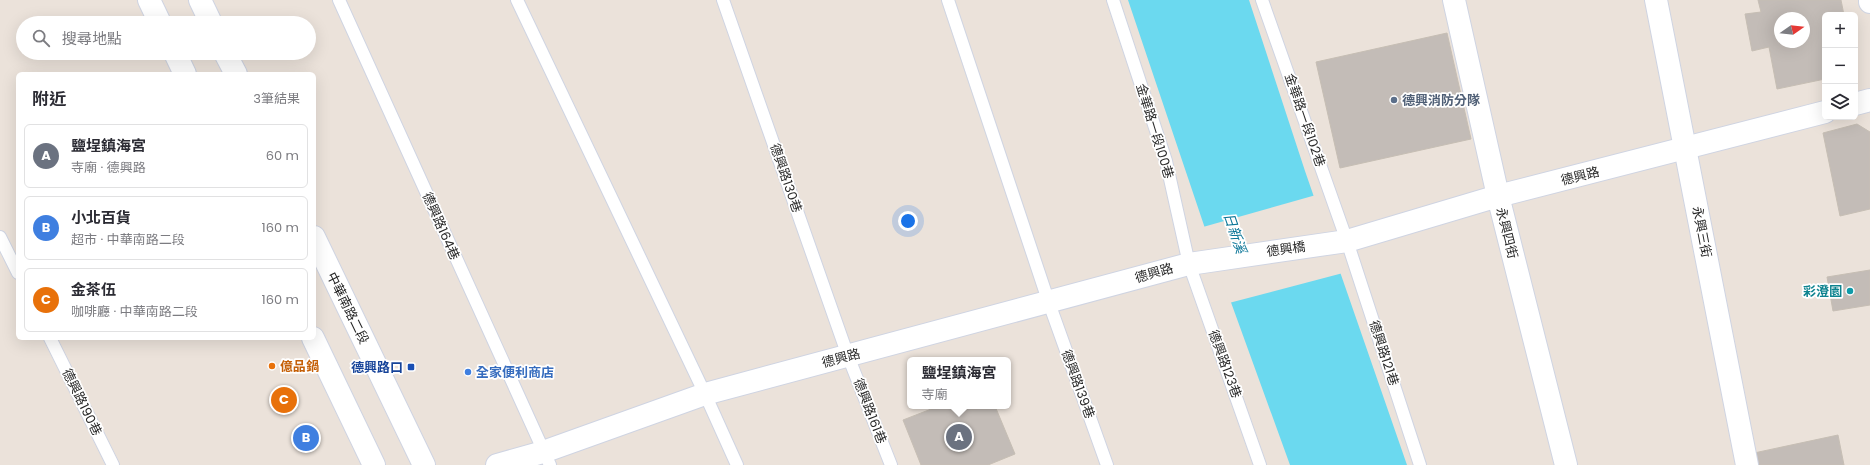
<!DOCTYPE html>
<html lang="zh-TW">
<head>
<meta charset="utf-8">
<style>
	body { margin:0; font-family:Poppins,"Noto Sans TC",sans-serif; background:#f7f7f7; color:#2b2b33 }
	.controls { position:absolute; right:12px; top:12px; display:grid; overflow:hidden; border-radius:6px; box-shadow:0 4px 16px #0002 }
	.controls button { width:36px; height:36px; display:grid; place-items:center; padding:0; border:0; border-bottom:1px solid #e1e1e2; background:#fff; color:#2b2b33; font:20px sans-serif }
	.compass { position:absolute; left:1774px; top:12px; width:36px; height:36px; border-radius:50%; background:#fff; box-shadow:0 4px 16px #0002; rotate:76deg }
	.you { position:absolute; left:908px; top:221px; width:14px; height:14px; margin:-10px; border:3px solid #fff; border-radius:50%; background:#1a73e8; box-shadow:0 0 0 6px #1a73e833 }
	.badge { display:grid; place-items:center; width:26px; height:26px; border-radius:50%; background:#111827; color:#fff; font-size:13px; font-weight:700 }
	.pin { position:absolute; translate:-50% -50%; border:2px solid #fff; box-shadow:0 1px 4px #0006 }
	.popup { position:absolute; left:907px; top:357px; width:104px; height:52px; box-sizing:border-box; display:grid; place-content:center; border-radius:6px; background:#fff; filter:drop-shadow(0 1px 3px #0005); font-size:13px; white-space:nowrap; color:#7c7c81 }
	.popup b { font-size:15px; color:#2b2b33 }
	.popup::after { content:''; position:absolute; left:50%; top:100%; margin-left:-8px; border:8px solid transparent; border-top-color:#fff }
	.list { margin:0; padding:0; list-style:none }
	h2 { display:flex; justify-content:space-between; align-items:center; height:52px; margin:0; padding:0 16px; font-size:17px }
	h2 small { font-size:13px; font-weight:400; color:#7c7c81 }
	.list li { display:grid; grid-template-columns:26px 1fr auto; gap:12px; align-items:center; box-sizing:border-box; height:64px; margin:0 8px 8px; padding:0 8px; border:1px solid #e1e1e2; border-radius:6px }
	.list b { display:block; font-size:15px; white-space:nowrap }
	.list p { margin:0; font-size:13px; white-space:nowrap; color:#7c7c81 }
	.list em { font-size:13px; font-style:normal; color:#7c7c81 }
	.icon { flex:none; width:22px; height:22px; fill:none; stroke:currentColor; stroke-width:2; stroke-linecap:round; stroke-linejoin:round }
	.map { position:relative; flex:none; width:1870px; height:465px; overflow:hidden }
	.search { position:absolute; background:#fff; box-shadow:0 4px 16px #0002; left:16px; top:16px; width:300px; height:44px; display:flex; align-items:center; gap:10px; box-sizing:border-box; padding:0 14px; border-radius:22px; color:#7c7c81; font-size:15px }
	.panel { position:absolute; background:#fff; box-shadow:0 4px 16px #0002; left:16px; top:72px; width:300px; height:268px; border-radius:6px }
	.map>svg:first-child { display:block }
	.water { fill:#6bd9ef }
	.pier { fill:#ebe2da }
	.building { fill:#c3bcb7; stroke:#c6beb4; fill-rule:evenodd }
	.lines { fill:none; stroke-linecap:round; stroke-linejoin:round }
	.service-casing { stroke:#cfd4e2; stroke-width:14 }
	.minor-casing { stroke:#cfd4e2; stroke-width:24 }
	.tertiary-casing { stroke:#cfd4e2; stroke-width:24 }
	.service { stroke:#fff; stroke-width:12 }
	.minor { stroke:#fff; stroke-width:22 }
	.tertiary { stroke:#fff; stroke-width:22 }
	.service-dot { fill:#5c6f8a; stroke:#fff; stroke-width:1.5 }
	.culture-dot { fill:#0f9aa8; stroke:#fff; stroke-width:1.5 }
	.food-dot { fill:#e8710a; stroke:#fff; stroke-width:1.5 }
	.transit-dot { fill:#1a4fb4; stroke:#fff; stroke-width:1.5 }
	.shop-dot { fill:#3f7fe0; stroke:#fff; stroke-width:1.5 }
	.labels { text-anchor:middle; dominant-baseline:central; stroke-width:3.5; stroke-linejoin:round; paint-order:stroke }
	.service-label { font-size:13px; font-weight:bold; fill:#4e5e75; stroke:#fff; text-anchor:start }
	.street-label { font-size:13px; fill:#282828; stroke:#fff }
	.culture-label { font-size:13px; font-weight:bold; fill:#0d838f; stroke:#fff; text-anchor:end }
	.food-label { font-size:13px; font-weight:bold; fill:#c56008; stroke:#fff; text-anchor:start }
	.transit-label { font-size:13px; font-weight:bold; fill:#164399; stroke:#fff; text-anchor:end }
	.shop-label { font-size:13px; font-weight:bold; fill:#366cbe; stroke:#fff; text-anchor:start }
	.water-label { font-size:14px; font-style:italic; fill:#0c7698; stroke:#fff }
</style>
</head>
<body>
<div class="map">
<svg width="1870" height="465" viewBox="0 0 1870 465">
	<rect width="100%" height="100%" fill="#ebe2da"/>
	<polygon class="water" points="1128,0 1249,0 1305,171 1407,465 1290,465 1216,261"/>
	<polygon class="pier" points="1316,195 1343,273 1229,303 1203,227"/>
	<g class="building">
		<path d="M1758,0H1841L1844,15H1825V79L1777,89L1769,47L1752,51L1745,14L1761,12ZM1780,18H1804V42H1780Z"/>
		<polygon points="1447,33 1471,139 1340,168 1316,62"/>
		<polygon points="1857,124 1870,132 1870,209 1840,216 1823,133"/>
		<polygon points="1870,270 1870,305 1833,311 1827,277"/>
		<polygon points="939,406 995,406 1015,454 988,465 921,465 903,420"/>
		<polygon points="1838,435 1844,465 1757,465 1754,453"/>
	</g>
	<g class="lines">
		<g class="service-casing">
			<g id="service">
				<polyline points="339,0 550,465"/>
				<polyline points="517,0 705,394 737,465"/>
				<polyline points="723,0 848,356 891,465"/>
				<polyline points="948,0 1049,303 1107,465"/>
				<polyline points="1113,0 1166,161 1189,264 1260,465"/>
				<polyline points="1262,0 1347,241 1420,465"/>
				<polyline points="0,237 18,273"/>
				<polyline points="50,338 113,465"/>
			</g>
		</g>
		<g class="minor-casing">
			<g id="minor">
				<polyline points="1454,0 1498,196 1566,465"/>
				<polyline points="1656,0 1747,465"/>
				<polyline points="1870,0 1870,2"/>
				<polyline points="1855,104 1870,100"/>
				<polyline points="497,465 543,452 705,394 1189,264 1347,241 1498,196 1825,112"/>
			</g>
		</g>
		<g class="tertiary-casing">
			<g id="tertiary">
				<polyline points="149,0 160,23"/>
				<polyline points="200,0 211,23"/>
				<polyline points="175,53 185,74"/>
				<polyline points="225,53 236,74"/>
				<polyline points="314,237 424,465"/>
				<polyline points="313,338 374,465"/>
			</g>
		</g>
		<use href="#service" class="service"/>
		<use href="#minor" class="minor"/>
		<use href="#tertiary" class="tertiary"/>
	</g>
	<circle class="service-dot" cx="1394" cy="100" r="4"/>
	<circle class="culture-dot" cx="1850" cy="291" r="4"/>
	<circle class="food-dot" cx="272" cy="366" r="4"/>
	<rect class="transit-dot" x="407" y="363" width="8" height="8" rx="2"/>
	<circle class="shop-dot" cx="468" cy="372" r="4"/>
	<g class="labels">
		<g class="service-label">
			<text x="1402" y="100">德興消防分隊</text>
		</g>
		<g class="street-label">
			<text transform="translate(1305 120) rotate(71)">金華路一段102巷</text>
			<text transform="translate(1155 131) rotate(73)">金華路一段100巷</text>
			<text transform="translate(1580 176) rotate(-14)">德興路</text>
			<text transform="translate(786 178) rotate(71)">德興路130巷</text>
			<text transform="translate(441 226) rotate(66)">德興路164巷</text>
			<text transform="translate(1702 232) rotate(79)">永興三街</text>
			<text transform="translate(1507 233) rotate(76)">永興四街</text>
			<text transform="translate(1286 249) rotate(-8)">德興橋</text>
			<text transform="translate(1154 273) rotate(-16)">德興路</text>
			<text transform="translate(348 308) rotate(64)">中華南路二段</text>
			<text transform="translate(1384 353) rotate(72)">德興路121巷</text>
			<text transform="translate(841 358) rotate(-15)">德興路</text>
			<text transform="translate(1225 364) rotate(70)">德興路123巷</text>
			<text transform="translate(1078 384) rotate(70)">德興路139巷</text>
			<text transform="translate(82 402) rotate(64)">德興路190巷</text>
			<text transform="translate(870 411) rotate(69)">德興路161巷</text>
		</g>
		<g class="culture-label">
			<text x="1842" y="291">彩澄園</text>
		</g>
		<g class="food-label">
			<text x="280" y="366">億品鍋</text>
		</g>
		<g class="transit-label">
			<text x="403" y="367">德興路口</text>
		</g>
		<g class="shop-label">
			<text x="476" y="372">全家便利商店</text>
		</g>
		<g class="water-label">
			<text transform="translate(1235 233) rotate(71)">日新溪</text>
		</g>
	</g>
</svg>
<div class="controls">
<button>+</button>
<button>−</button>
<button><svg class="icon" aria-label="layers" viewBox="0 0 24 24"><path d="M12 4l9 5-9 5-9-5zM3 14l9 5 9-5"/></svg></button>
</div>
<svg class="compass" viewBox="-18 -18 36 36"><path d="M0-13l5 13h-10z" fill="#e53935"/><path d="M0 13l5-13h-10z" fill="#7c7c81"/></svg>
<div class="you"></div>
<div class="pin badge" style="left:959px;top:437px;background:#6b7280">A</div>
<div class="popup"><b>鹽埕鎮海宮</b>寺廟</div>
<div class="pin badge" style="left:306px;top:438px;background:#3f7fe0">B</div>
<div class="pin badge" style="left:284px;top:400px;background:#e8710a">C</div>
<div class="search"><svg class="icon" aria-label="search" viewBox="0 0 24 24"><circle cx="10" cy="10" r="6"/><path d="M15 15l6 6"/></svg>搜尋地點</div>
<section class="panel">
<h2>附近<small>3筆結果</small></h2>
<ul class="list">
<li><span class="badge" style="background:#6b7280">A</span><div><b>鹽埕鎮海宮</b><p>寺廟 · 德興路</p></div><em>60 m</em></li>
<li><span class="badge" style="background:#3f7fe0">B</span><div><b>小北百貨</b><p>超市 · 中華南路二段</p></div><em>160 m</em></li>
<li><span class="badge" style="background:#e8710a">C</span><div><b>金茶伍</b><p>咖啡廳 · 中華南路二段</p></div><em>160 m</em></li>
</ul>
</section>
</div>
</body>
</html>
